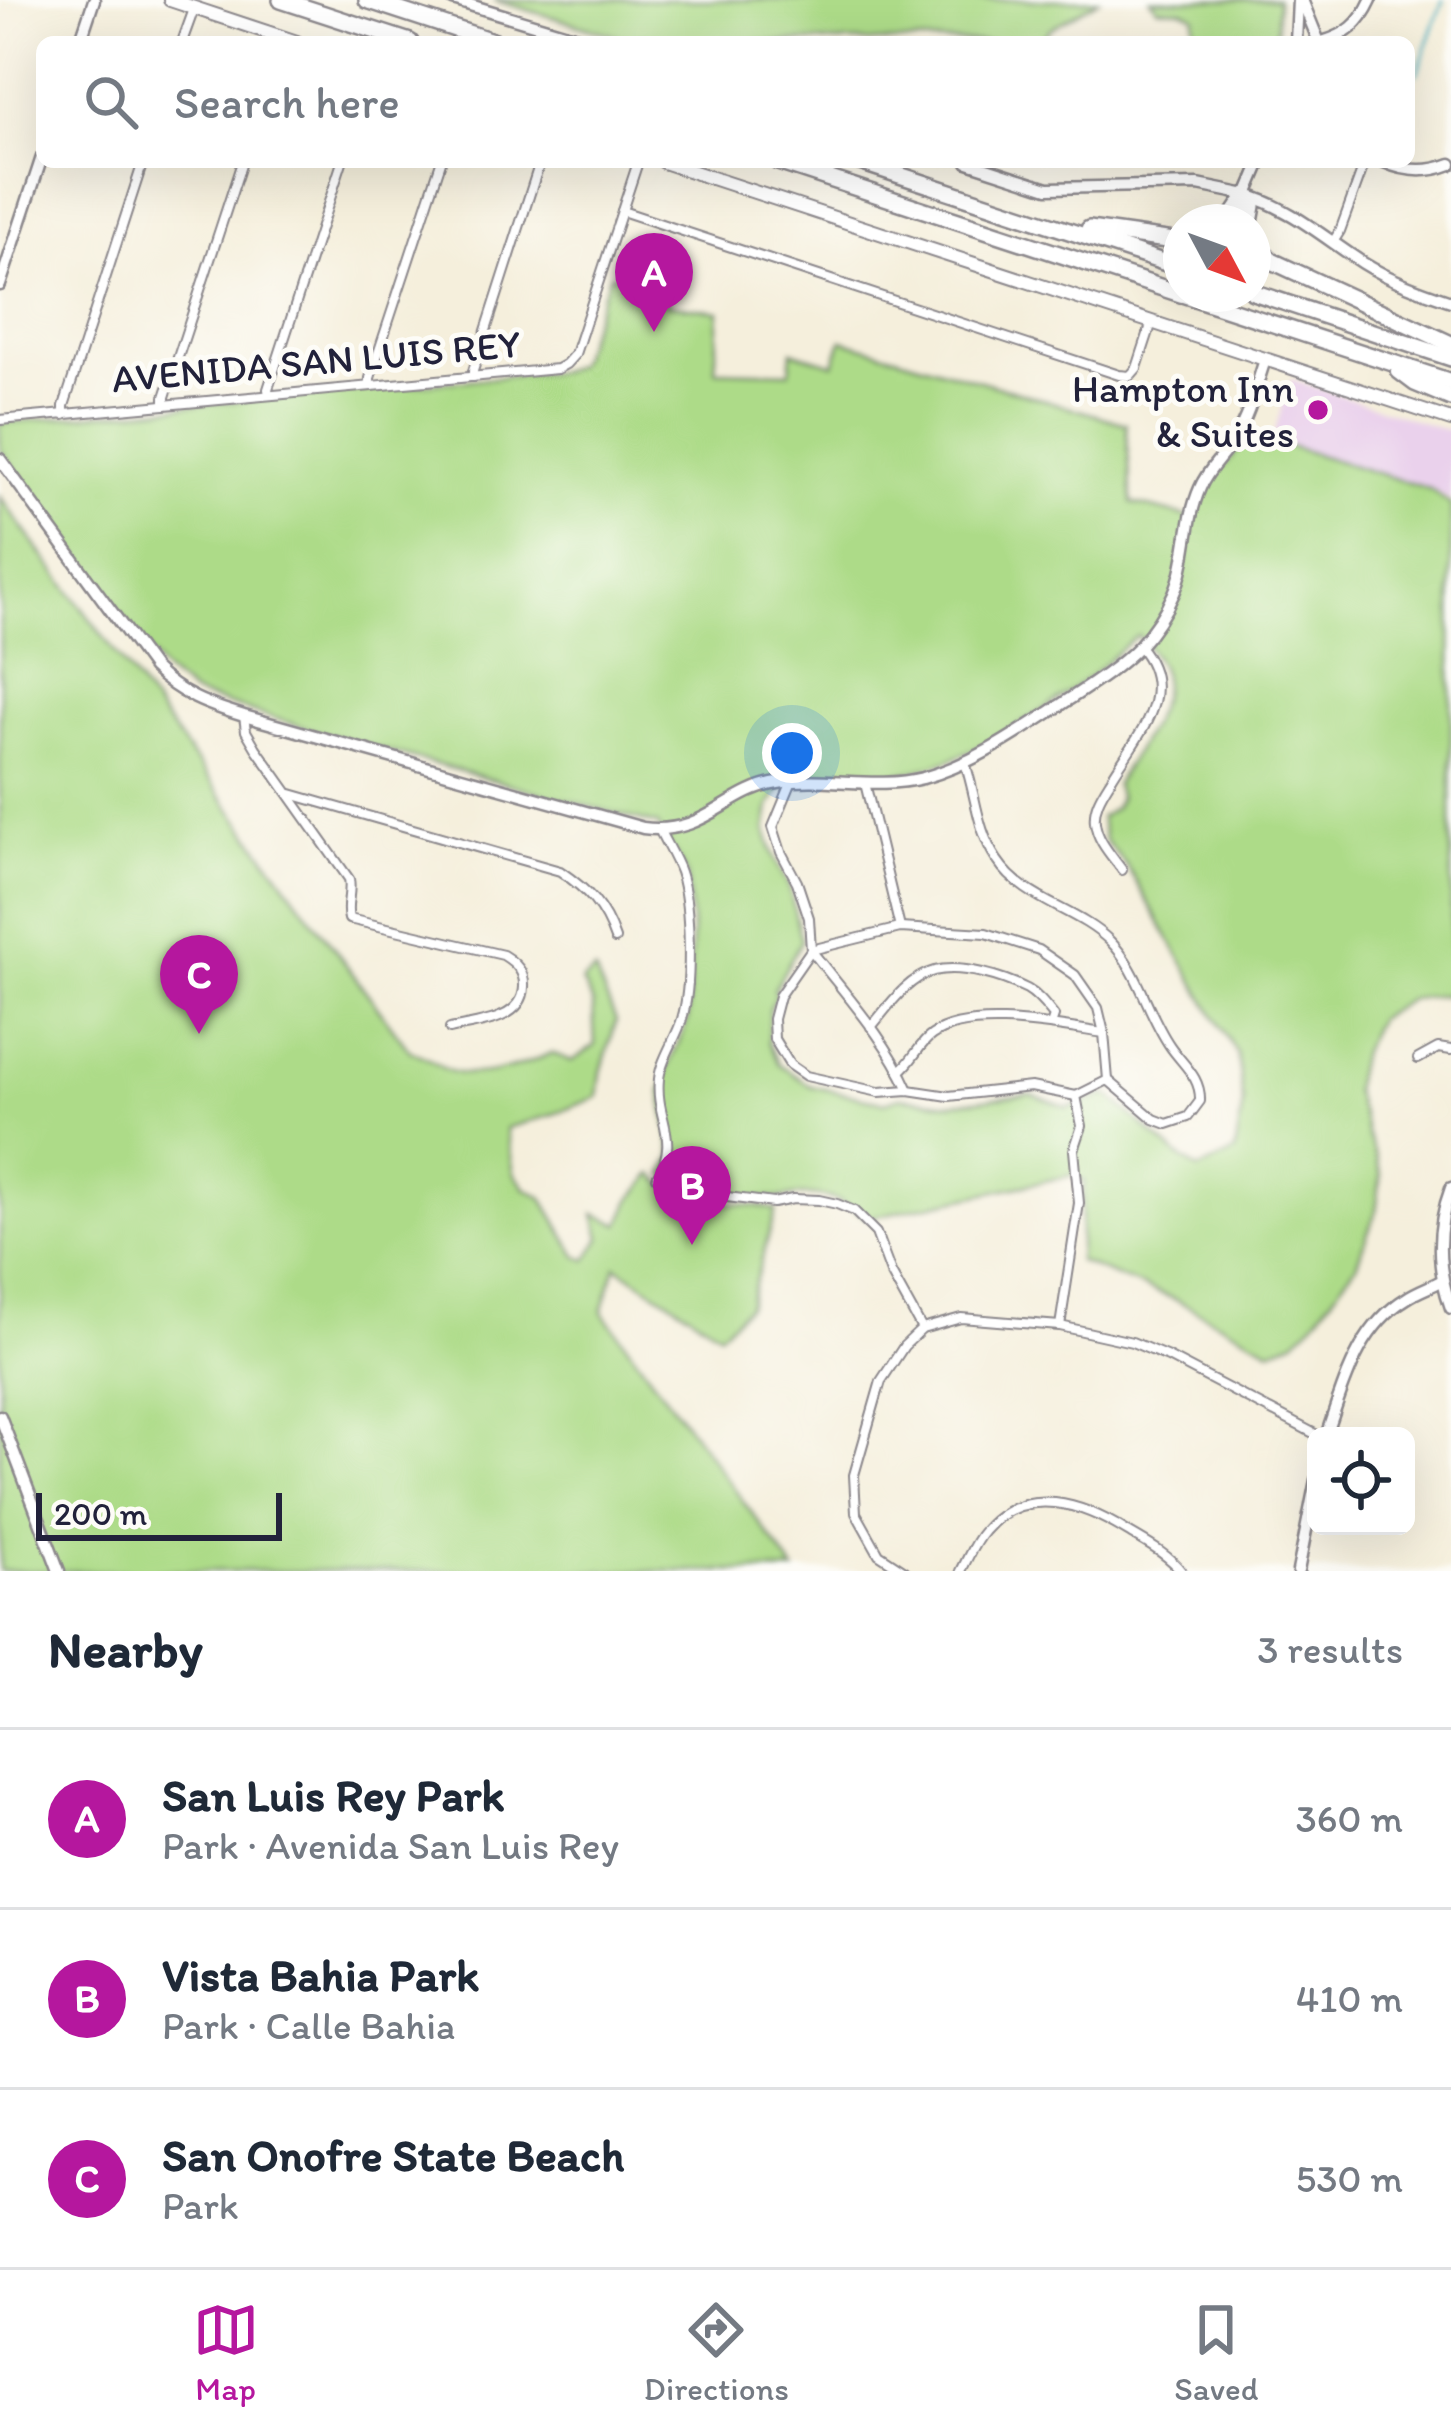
<!DOCTYPE html>
<html lang="en">
<head>
<meta charset="utf-8">
<style>
	body { margin:0; font-family:Itim,sans-serif; background:#f2f2f3; color:#1f2937 }
	.controls { position:absolute; right:36px; bottom:36px; display:grid; overflow:hidden; border-radius:18px; box-shadow:0 12px 48px #0002 }
	.controls button { width:108px; height:108px; display:grid; place-items:center; padding:0; border:0; border-bottom:3px solid #e0e1e3; background:#fff; color:#1f2937; font:60px sans-serif }
	.compass { position:absolute; left:1163px; top:204px; width:108px; height:108px; border-radius:50%; background:#fff; box-shadow:0 12px 48px #0002; rotate:131deg }
	.scale { position:absolute; left:36px; bottom:30px; width:246px; box-sizing:border-box; padding-left:12px; border:6px solid #22223b; border-top:0; font-size:33px; line-height:42px; white-space:nowrap; color:#22223b; -webkit-text-stroke:9px #fdfcf7; paint-order:stroke }
	.you { position:absolute; left:792px; top:753px; width:42px; height:42px; margin:-30px; border:9px solid #fff; border-radius:50%; background:#1a73e8; box-shadow:0 0 0 18px #1a73e833 }
	.badge { display:grid; place-items:center; width:78px; height:78px; border-radius:50%; background:#b5179e; color:#fff; font-size:39px; font-weight:700 }
	.pin { position:absolute; translate:-50% -99px; filter:drop-shadow(0 3px 6px #0008) }
	.pin::after { content:''; position:absolute; top:63px; width:42px; height:36px; background:inherit; clip-path:polygon(0 0,100% 0,50% 100%) }
	.list { margin:0; padding:0; list-style:none }
	h2 { display:flex; justify-content:space-between; align-items:center; height:156px; margin:0; padding:0 48px; font-size:51px }
	h2 small { font-size:39px; font-weight:400; color:#747a83 }
	.list li { display:grid; grid-template-columns:78px 1fr auto; gap:36px; align-items:center; box-sizing:border-box; height:180px; padding:0 48px; border-top:3px solid #e0e1e3 }
	.list b { display:block; font-size:45px; white-space:nowrap }
	.list p { margin:0; font-size:39px; white-space:nowrap; color:#747a83 }
	.list em { font-size:39px; font-style:normal; color:#747a83 }
	.icon { flex:none; width:66px; height:66px; fill:none; stroke:currentColor; stroke-width:2; stroke-linecap:round; stroke-linejoin:round }
	.map { position:relative; flex:none; width:1451px; height:1571px; overflow:hidden }
	.search { position:absolute; background:#fff; box-shadow:0 12px 48px #0002; left:36px; right:36px; top:36px; height:132px; display:flex; align-items:center; gap:30px; box-sizing:border-box; padding:0 42px; border-radius:18px; color:#747a83; font-size:45px }
	.sheet { height:696px; background:#fff }
	nav { display:flex; justify-content:space-around; align-items:center; box-sizing:border-box; height:168px; border-top:3px solid #e0e1e3; background:#fff; font-size:33px; color:#747a83 }
	nav a { display:grid; justify-items:center; gap:6px }
	nav .on { color:#b5179e }
	.map>svg:first-child { display:block }
	.built { fill:#ead1ec }
	.green { fill:#addb88; stroke:#687e62; stroke-width:3; fill-rule:evenodd }
	.lines { fill:none; stroke-linecap:round; stroke-linejoin:round }
	.stream { stroke:#44b0c2; stroke-width:3 }
	.minor-casing { stroke:#8c888c; stroke-width:12 }
	.tertiary-casing { stroke:#8c888c; stroke-width:15 }
	.secondary-casing { stroke:#8c888c; stroke-width:15 }
	.primary-casing { stroke:#8c888c; stroke-width:16 }
	.motorway-casing { stroke:#8c888c; stroke-width:20 }
	.minor { stroke:#fff; stroke-width:8 }
	.tertiary { stroke:#fff; stroke-width:10 }
	.secondary { stroke:#fff; stroke-width:10 }
	.primary { stroke:#fff; stroke-width:12 }
	.motorway { stroke:#fff; stroke-width:15 }
	.poi-dot { fill:#b5179e; stroke:#fdfcf7; stroke-width:4.5 }
	.labels { text-anchor:middle; dominant-baseline:central; stroke-width:10; stroke-linejoin:round; paint-order:stroke }
	.street-label { font-size:39px; fill:#22223b; stroke:#fdfcf7 }
	.poi-label { font-size:39px; fill:#22223b; stroke:#fdfcf7; text-anchor:end }
</style>
</head>
<body>
<div class="map">
<svg width="1451" height="1571" viewBox="0 0 1451 1571">
	<rect width="100%" height="100%" fill="#fdfcf7"/>
	<filter id="ink" filterUnits="userSpaceOnUse"><feTurbulence type="fractalNoise" baseFrequency=".00833" numOctaves="2"/><feDisplacementMap in="SourceGraphic" scale="24" xChannelSelector="R" yChannelSelector="G"/><feConvolveMatrix kernelMatrix="1 2 1 2 8 2 1 2 1" color-interpolation-filters="sRGB"/></filter>
	<filter id="wash" filterUnits="userSpaceOnUse"><feTurbulence type="fractalNoise" baseFrequency=".004" numOctaves="4" result="noise"/><feDisplacementMap in="SourceGraphic" scale="48" xChannelSelector="R" yChannelSelector="G"/><feGaussianBlur stdDeviation="2.7" result="paint"/><feColorMatrix in="noise" values="0 0 0 0 0 0 0 0 0 0 0 0 0 0 0 0 0 1.4 0 .05"/><feComposite in="paint" operator="in"/></filter>
	<g filter="url(#wash)">
		<rect width="100%" height="100%" fill="#f5efdc"/>
		<polygon class="built" points="1291,379 1451,432 1451,501 1431,488 1272,440"/>
		<g class="green">
			<polygon points="494,0 1099,0 1051,28 1039,42 637,42"/>
			<polygon points="1151,0 1277,0 1276,42 1227,42 1226,37 1194,31 1195,16 1182,10 1157,8"/>
			<path d="M610,274L662,290L667,295L666,304L719,311L715,370L790,372L792,351L834,364L842,340L1126,424L1132,503L1193,518L1209,482L1231,459L1249,434L1430,489L1451,505V997L1442,995L1410,999L1377,1019L1361,1052L1353,1090L1381,1175L1376,1211L1356,1265L1312,1324L1295,1340L1271,1349L1174,1299L1078,1261L1084,1181L1073,1175L867,1218C849,1205 829,1194 805,1195C796,1195 786,1198 776,1198C739,1199 697,1192 664,1174L673,1157L662,1092L667,1070L688,1020L692,931L687,875L658,825L350,741L192,694L162,670L0,449V423L557,372L576,365ZM1138,635C1148,648 1160,661 1163,677C1167,708 1130,758 1115,785L1119,799L1114,808L1100,818L1105,841L1126,865L1237,1054L1243,1103L1235,1152L1199,1170L1177,1155L1107,1094L1068,1108L1030,1094L949,1103L900,1097L885,1102L811,1086L779,1064L768,1043L769,1009L776,995L774,990L801,941L789,887L774,857L766,830L770,806L791,772C830,775 872,779 911,771C975,758 1037,716 1089,677C1106,664 1121,647 1138,635Z"/>
			<path d="M0,497L410,1051C425,1054 432,1063 445,1069C474,1083 524,1065 552,1053L572,1061L595,1046L593,1004L582,981L595,972L616,1021L601,1072L598,1097L549,1116L506,1128L514,1173L525,1188L542,1197L577,1256L587,1260L601,1238L595,1214L620,1224L631,1200L653,1174C660,1181 668,1189 677,1193C707,1207 744,1200 776,1210L748,1306L720,1333L616,1266L602,1311L795,1571H0Z"/>
		</g>
		<g class="lines">
			<polyline class="stream" points="1417,74 1443,0"/>
		</g>
	</g>
	<g filter="url(#ink)">
		<g class="lines">
			<g class="minor-casing">
				<g id="minor">
					<polyline points="182,42 194,9"/>
					<polyline points="622,211 1119,375 1130,376 1137,368 1152,322"/>
					<polyline points="1333,242 1340,231 1365,162"/>
					<polyline points="473,377 473,371 540,162"/>
					<polyline points="370,386 370,378 441,162"/>
					<polyline points="269,395 268,389 342,162"/>
					<polyline points="165,405 165,397 242,162"/>
					<polyline points="64,415 64,406 143,162"/>
					<polyline points="0,420 557,369 566,364 575,354 638,162"/>
					<path d="M244,716L246,731L256,748L349,879C352,893 345,905 349,919L503,955C516,963 525,972 524,987C523,1021 475,1023 450,1029"/>
					<path d="M965,763C976,795 977,831 997,860C1024,901 1076,908 1110,941C1139,970 1147,1013 1170,1046C1183,1065 1201,1077 1200,1101L1188,1117L1167,1124L1154,1119L1108,1080"/>
					<polyline points="792,781 773,827 781,852 797,882 809,918 811,950 779,996 773,1019 774,1039 790,1065 806,1076 879,1092 909,1090 949,1096 1031,1087 1076,1096"/>
					<polyline points="865,783 900,928"/>
					<path d="M291,794L560,871C588,890 604,907 615,939"/>
					<path d="M660,831C666,844 675,858 680,872C691,905 692,986 682,1019C676,1039 661,1059 659,1079C655,1120 681,1137 657,1177L689,1192L773,1203L793,1199L819,1200L837,1204L854,1211L876,1233L891,1273L922,1329"/>
					<path d="M1122,870C1112,856 1097,841 1095,822C1093,806 1103,792 1111,779C1137,735 1180,694 1139,646"/>
					<polyline points="811,950 900,928 986,933 1039,950 1075,975 1098,1008 1104,1033 1108,1080 1076,1096"/>
					<path d="M811,950C845,994 886,1038 909,1090"/>
					<path d="M871,1027C888,1007 907,978 934,971C962,964 1003,977 1027,989C1038,995 1046,1006 1054,1016L1051,1025"/>
					<polyline points="1418,1059 1438,1048 1451,1050"/>
					<path d="M900,1071C913,1061 919,1044 932,1035C970,1008 1061,1027 1104,1033"/>
					<polyline points="1060,1326 1079,1203 1074,1150 1082,1126 1076,1096"/>
					<polyline points="905,1571 879,1554 856,1513 854,1475 881,1381 904,1346 922,1329 961,1318 1060,1326 1132,1342 1168,1357 1319,1436"/>
					<path d="M961,1571C968,1558 974,1542 984,1531C1025,1483 1084,1504 1128,1532C1146,1543 1168,1554 1181,1571"/>
				</g>
			</g>
			<g class="tertiary-casing">
				<g id="tertiary">
					<polyline points="453,0 594,42"/>
					<polyline points="80,42 94,0"/>
					<polyline points="1296,42 1298,0"/>
					<path d="M1322,42C1347,35 1360,24 1371,0"/>
					<polyline points="968,162 1048,188 1198,185 1247,195"/>
					<polyline points="0,285 42,157"/>
					<path d="M0,459L153,668C180,695 208,705 244,716L643,828C706,836 726,791 778,783C826,775 875,790 923,778C973,764 1016,734 1059,706C1086,688 1116,670 1139,646C1153,631 1166,611 1174,593C1189,559 1185,522 1200,488C1208,468 1226,454 1236,436C1250,413 1256,386 1265,360"/>
					<path d="M1451,1188C1436,1228 1436,1267 1451,1308"/>
					<polyline points="0,1416 59,1571"/>
					<path d="M1326,1436C1344,1385 1357,1328 1407,1298C1417,1291 1430,1287 1441,1281"/>
					<polyline points="1298,1571 1316,1480"/>
				</g>
			</g>
			<g class="secondary-casing">
				<g id="secondary">
					<polyline points="1302,0 1319,42"/>
					<path d="M1261,162L1247,195C1293,209 1324,238 1363,263C1390,280 1421,291 1451,301"/>
					<path d="M1384,162C1406,172 1428,173 1451,164"/>
				</g>
			</g>
			<g class="primary-casing">
				<g id="primary">
					<polyline points="170,0 297,42"/>
					<polyline points="663,162 1451,420"/>
				</g>
			</g>
			<g class="motorway-casing">
				<g id="motorway">
					<polyline points="281,0 410,42"/>
					<polyline points="367,0 495,42"/>
					<polyline points="778,162 1181,294"/>
					<polyline points="860,162 1181,268"/>
					<polyline points="1247,195 1253,206 1250,222"/>
					<polyline points="1229,222 1247,195"/>
					<polyline points="1089,229 1181,242"/>
					<polyline points="1253,238 1260,250 1272,261 1451,344"/>
					<polyline points="1253,292 1451,358"/>
					<polyline points="1182,294 1451,382"/>
					<polyline points="1399,371 1415,383 1451,398"/>
				</g>
			</g>
			<use href="#minor" class="minor"/>
			<use href="#tertiary" class="tertiary"/>
			<use href="#secondary" class="secondary"/>
			<use href="#primary" class="primary"/>
			<use href="#motorway" class="motorway"/>
		</g>
	</g>
	<circle class="poi-dot" cx="1318" cy="410" r="12"/>
	<g class="labels">
		<g class="street-label">
			<text transform="translate(316 361) rotate(-5)">AVENIDA SAN LUIS REY</text>
		</g>
		<g class="poi-label">
			<text x="1294" y="388">Hampton Inn<tspan x="1294" dy="45">&amp; Suites</tspan></text>
		</g>
	</g>
</svg>
<div class="controls">
<button><svg class="icon" aria-label="locate" viewBox="0 0 24 24"><circle cx="12" cy="12" r="6"/><path d="M12 2v4M12 18v4M2 12h4M18 12h4"/></svg></button>
</div>
<svg class="compass" viewBox="-18 -18 36 36"><path d="M0-13l5 13h-10z" fill="#e53935"/><path d="M0 13l5-13h-10z" fill="#747a83"/></svg>
<div class="scale">200 m</div>
<div class="you"></div>
<div class="pin badge" style="left:654px;top:332px">A</div>
<div class="pin badge" style="left:692px;top:1245px">B</div>
<div class="pin badge" style="left:199px;top:1034px">C</div>
<div class="search"><svg class="icon" aria-label="search" viewBox="0 0 24 24"><circle cx="10" cy="10" r="6"/><path d="M15 15l6 6"/></svg>Search here</div>
</div>
<section class="sheet">
<h2>Nearby<small>3 results</small></h2>
<ul class="list">
<li><span class="badge">A</span><div><b>San Luis Rey Park</b><p>Park · Avenida San Luis Rey</p></div><em>360 m</em></li>
<li><span class="badge">B</span><div><b>Vista Bahia Park</b><p>Park · Calle Bahia</p></div><em>410 m</em></li>
<li><span class="badge">C</span><div><b>San Onofre State Beach</b><p>Park</p></div><em>530 m</em></li>
</ul>
</section>
<nav>
<a class="on"><svg class="icon" aria-label="map" viewBox="0 0 24 24"><path d="M3 6l6-2 6 2 6-2v14l-6 2-6-2-6 2zM9 4v14M15 6v14"/></svg>Map</a>
<a><svg class="icon" aria-label="directions" viewBox="0 0 24 24"><path d="M12 3l9 9-9 9-9-9zM9 14v-3h6M13 9l2 2-2 2"/></svg>Directions</a>
<a><svg class="icon" aria-label="saved" viewBox="0 0 24 24"><path d="M7 4h10v16l-5-4-5 4z"/></svg>Saved</a>
</nav>
</body>
</html>
